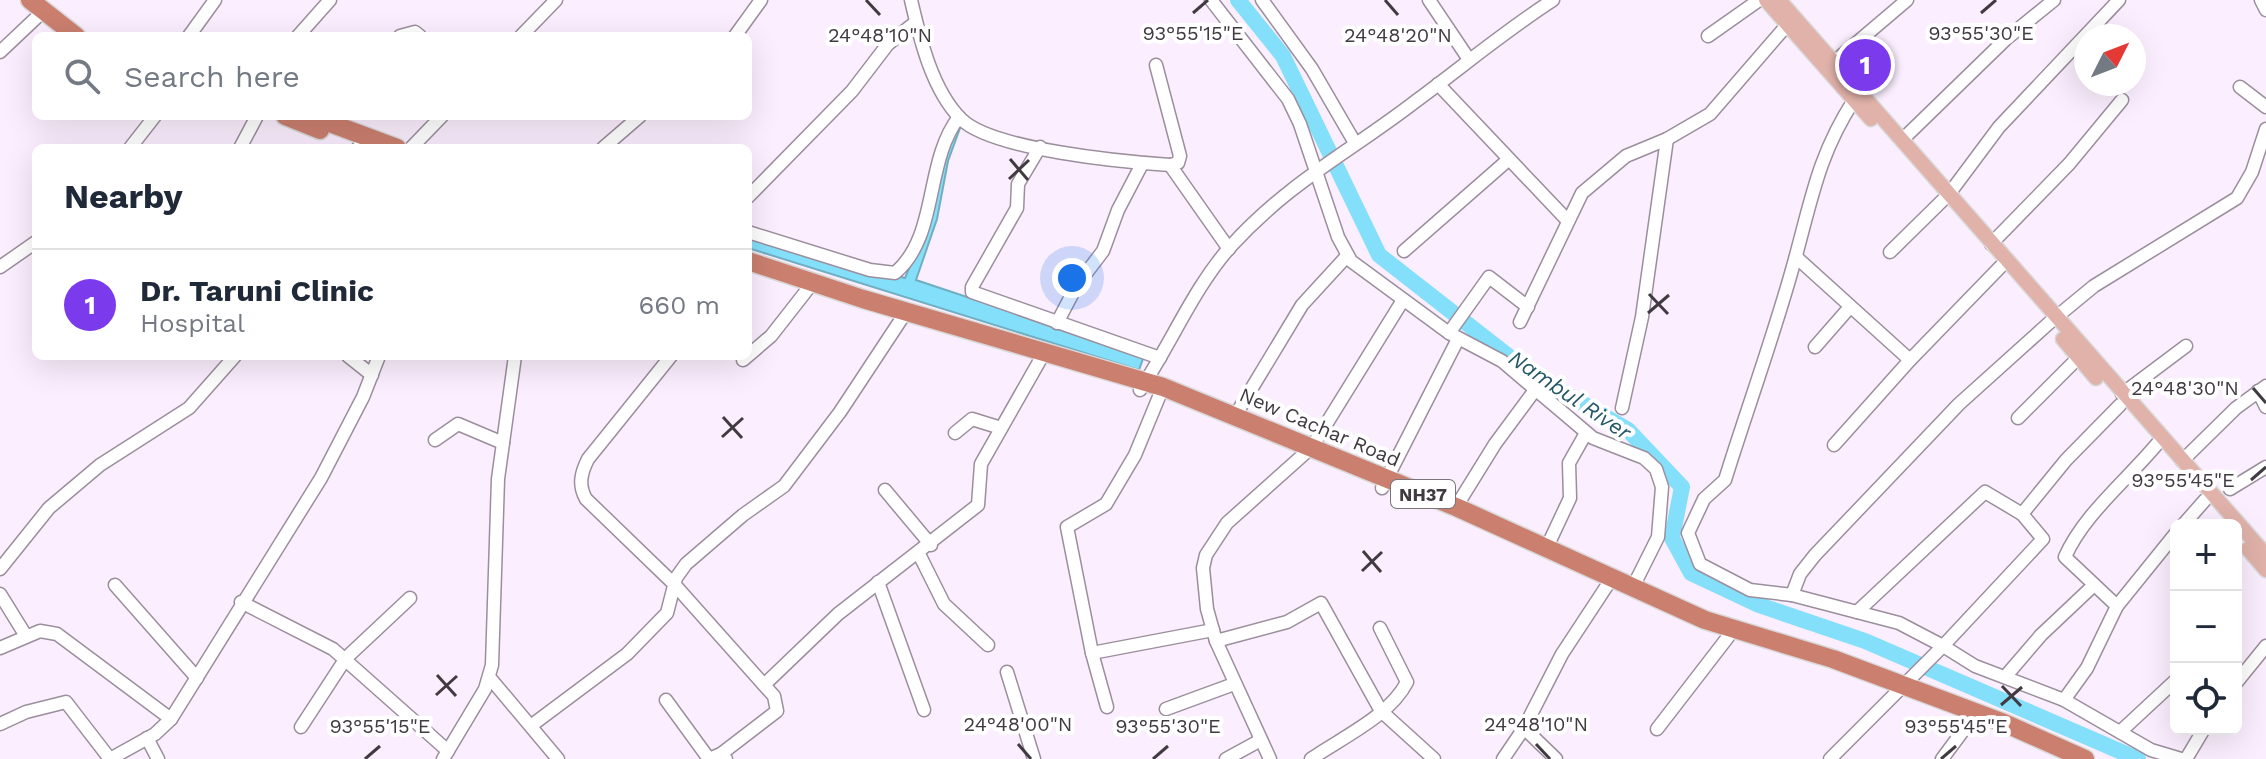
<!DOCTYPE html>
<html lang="en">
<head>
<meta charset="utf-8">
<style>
	body { margin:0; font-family:"Work Sans",sans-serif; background:#f2f2f3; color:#1f2937 }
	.controls { position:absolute; right:24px; bottom:24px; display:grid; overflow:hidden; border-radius:12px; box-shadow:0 8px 32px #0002 }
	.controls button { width:72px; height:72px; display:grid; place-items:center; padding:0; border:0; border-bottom:2px solid #e0e1e3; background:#fff; color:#1f2937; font:40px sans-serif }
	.compass { position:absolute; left:2074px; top:24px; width:72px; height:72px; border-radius:50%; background:#fff; box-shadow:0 8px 32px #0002; rotate:48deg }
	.you { position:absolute; left:1072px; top:278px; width:28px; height:28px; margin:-20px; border:6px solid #fff; border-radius:50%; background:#1a73e8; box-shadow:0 0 0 12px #1a73e833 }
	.badge { display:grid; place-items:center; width:52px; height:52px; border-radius:50%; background:#7c3aed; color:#fff; font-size:26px; font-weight:700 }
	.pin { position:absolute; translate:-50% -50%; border:4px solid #fff; box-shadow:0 2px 8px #0006 }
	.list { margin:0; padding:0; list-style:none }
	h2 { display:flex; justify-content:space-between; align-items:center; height:104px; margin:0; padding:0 32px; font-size:34px }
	h2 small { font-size:26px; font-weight:400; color:#747a83 }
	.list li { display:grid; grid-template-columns:52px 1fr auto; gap:24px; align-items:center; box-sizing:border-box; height:112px; padding:0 32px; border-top:2px solid #e0e1e3 }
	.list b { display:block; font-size:30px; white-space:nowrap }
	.list p { margin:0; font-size:26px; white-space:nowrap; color:#747a83 }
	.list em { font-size:26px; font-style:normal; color:#747a83 }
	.icon { flex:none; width:44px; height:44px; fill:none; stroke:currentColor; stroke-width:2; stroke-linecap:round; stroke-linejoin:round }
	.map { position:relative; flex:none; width:2266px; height:759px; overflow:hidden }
	.search { position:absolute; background:#fff; box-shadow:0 8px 32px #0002; left:32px; top:32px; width:720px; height:88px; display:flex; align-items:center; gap:20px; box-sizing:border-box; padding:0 28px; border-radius:12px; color:#747a83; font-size:30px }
	.panel { position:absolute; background:#fff; box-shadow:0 8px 32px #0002; left:32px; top:144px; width:720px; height:216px; border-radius:12px }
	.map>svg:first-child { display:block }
	.water { fill:#84dffa; stroke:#70aec2; stroke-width:2 }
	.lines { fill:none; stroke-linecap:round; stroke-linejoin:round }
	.river { stroke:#84dffa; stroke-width:16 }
	.minor-casing { stroke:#9b8e9d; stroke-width:15 }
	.major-casing { stroke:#d9d8d9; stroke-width:17 }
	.highway-casing { stroke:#d9d8d9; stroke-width:21 }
	.minor { stroke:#fff; stroke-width:12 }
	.major { stroke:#e0b2a9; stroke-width:14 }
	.highway { stroke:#cb7f6f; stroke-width:18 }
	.ticks { fill:none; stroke:#403a41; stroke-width:3 }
	.labels { text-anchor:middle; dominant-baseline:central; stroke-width:8; stroke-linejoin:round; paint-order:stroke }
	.shield { fill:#fff; stroke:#79757a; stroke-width:2 }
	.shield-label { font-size:18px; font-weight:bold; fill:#403a41 }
	.street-label { font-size:20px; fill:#403a41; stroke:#fff }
	.water-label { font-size:22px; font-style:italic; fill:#245766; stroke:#fff }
	.ticks-label { font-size:20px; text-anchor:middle; fill:#403a41; stroke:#fff; stroke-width:8; stroke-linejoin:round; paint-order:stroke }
</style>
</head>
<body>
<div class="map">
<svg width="2266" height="759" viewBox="0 0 2266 759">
	<rect width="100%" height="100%" fill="#fbeefe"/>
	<polygon class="water" points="957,127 960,128 948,161 937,219 916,280 1144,356 1139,370 748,248 748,233 905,278 932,214 944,158"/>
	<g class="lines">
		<polyline class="river" points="1238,0 1283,56 1379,255 1530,373 1628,430 1682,487 1672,538 1691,573 1759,605 1865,641 2138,759"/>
		<g class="minor-casing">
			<g id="minor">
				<path d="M911,0C920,39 932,90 961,119C992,150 1125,162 1170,165L1229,249"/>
				<polyline points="1211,0 1288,99 1300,124 1338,237 1351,261 1449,333 1502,361 1593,438 1644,458 1656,469 1662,487 1658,537 1633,587"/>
				<polyline points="1262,0 1312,69 1355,143"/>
				<polyline points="1429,0 1468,58"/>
				<polyline points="2261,0 2266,10"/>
				<polyline points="189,36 215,0"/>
				<polyline points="298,36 330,0"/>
				<polyline points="400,36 415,32 420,36"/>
				<polyline points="521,36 556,0"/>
				<polyline points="735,36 761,0"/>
				<polyline points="1708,36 1759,0"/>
				<polyline points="0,52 36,18"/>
				<polyline points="1156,65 1180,156 1178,163 1170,165"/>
				<polyline points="1827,68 1907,0"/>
				<polyline points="1438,84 1568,221"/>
				<polyline points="2240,87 2266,107"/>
				<path d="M1854,100C1819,154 1812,197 1795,259C1775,333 1748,406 1725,480L1704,499L1688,533L1700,564L1750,590L1792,595L1899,623L1943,646L2043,539L2022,514L2066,460L2120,405"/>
				<polyline points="1902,140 2006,39 2054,0"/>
				<polyline points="1040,147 1018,184 1017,208 972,287 972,292 1160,358"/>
				<polyline points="130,148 155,116"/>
				<polyline points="240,148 257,116"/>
				<polyline points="358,148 360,145"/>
				<polyline points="411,148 442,116"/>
				<polyline points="603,148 640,116"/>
				<polyline points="748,197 852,91 888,44 916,22"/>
				<path d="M748,232L870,270L895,273C939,236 924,162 959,117"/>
				<polyline points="1991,244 2069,164 2122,100"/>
				<polyline points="1404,251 1508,160"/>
				<polyline points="1890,252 1949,194 1999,127 2119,0"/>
				<polyline points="1796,257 1910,360 1834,445"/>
				<polyline points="0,267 36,242"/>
				<polyline points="1520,322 1582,193 1626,156 1667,139 1710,114 1787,25"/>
				<polyline points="1057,323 1077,285 1103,251 1118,210 1142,164"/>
				<polyline points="1449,333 1489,277 1528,307"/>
				<polyline points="1815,347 1850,307"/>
				<polyline points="348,356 372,375"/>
				<path d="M671,356L588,459C581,473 578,485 586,499L674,584L764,685L838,614L978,505L981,464L1044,353"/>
				<polyline points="743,360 771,336 807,290"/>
				<polyline points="1910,360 2006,261"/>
				<path d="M1140,390C1171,344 1194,287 1231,246C1289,182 1350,152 1416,101C1462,67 1505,31 1553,0"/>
				<polyline points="2258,391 2266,407"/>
				<polyline points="2122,394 2186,346"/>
				<polyline points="1622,408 1642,317 1667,139"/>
				<polyline points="1235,416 1302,305 1347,256"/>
				<polyline points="2018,418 2083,353"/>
				<polyline points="955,433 972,419 1001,428"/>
				<path d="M2162,438C2131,477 2084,513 2065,557L2117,606L2176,533"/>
				<polyline points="435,440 458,424 503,443"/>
				<polyline points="2182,461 2236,408 2266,386"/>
				<polyline points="1382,488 1458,339"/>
				<polyline points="2230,489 2266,467"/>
				<polyline points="885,490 931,545"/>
				<polyline points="1456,507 1495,444 1535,390"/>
				<polyline points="2183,525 2205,500"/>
				<polyline points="1547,547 1570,498 1569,463 1586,433"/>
				<polyline points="919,554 944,604 988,645"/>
				<polyline points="0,569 49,508 100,465 189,408 235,356"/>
				<polyline points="878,582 924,710"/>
				<polyline points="115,585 197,678"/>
				<polyline points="0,594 26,636"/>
				<polyline points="1792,595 1800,574 1815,555 1959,404 2049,323 2094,286 2237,198 2252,172 2266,129"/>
				<polyline points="241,602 333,649 448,751"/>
				<polyline points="1857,612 1985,492 2022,514"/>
				<polyline points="1216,641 1287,622 1321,603 1381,711 1434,759"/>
				<polyline points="0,648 40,631 57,634 171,719"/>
				<polyline points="1092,653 1067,527 1106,504 1135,455 1163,387"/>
				<polyline points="1007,672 1034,759"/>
				<polyline points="2005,677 2041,635 2094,585"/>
				<polyline points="490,678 558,759"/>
				<polyline points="2236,683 2266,646"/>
				<polyline points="666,700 709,759 721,754 726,759"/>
				<polyline points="2064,700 2151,750 2181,759"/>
				<polyline points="1107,707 1092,653 1213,630"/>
				<polyline points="1166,709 1234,684"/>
				<polyline points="0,724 26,712 66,702 110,759 155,734 171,719 321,478 363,397 379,356"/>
				<polyline points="532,725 627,654 667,613 676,578 686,564 743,515 784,486 840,412 906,312"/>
				<polyline points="301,727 346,658 410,598"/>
				<polyline points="1524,728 1556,759"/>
				<polyline points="1657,729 1728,637"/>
				<polyline points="2120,732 2176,680"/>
				<polyline points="147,738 158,759"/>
				<polyline points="721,754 777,711 774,696 764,685"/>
				<polyline points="443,759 485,689 492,665 498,479 515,356"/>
				<polyline points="1226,759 1259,741"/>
				<polyline points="1270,759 1216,641 1207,609 1203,568 1206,555 1227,523 1312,447 1403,300"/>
				<path d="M1311,759C1341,738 1390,716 1407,682L1380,628"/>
				<polyline points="1503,759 1524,728 1562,654 1612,578"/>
				<polyline points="1830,759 1943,646 1975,666 2064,700 2087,668 2117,606"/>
				<polyline points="1942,759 1971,720"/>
				<polyline points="2186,759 2204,729"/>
			</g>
		</g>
		<g class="major-casing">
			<g id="major">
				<polyline points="1766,0 1871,119"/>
				<polyline points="1779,0 2266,555"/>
				<polyline points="2063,339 2096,378"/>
				<polyline points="2248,549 2266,570"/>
			</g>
		</g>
		<g class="highway-casing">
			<g id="highway">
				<polyline points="30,0 76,36"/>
				<polyline points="285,116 320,130"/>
				<polyline points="311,116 397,148"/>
				<polyline points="748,261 863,299 1163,387 1456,507 1705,620 1833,659 2004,723 2085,759"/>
			</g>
		</g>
		<use href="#minor" class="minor"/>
		<use href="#major" class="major"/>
		<use href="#highway" class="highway"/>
	</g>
	<path class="ticks" d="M866,0L880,15M1385,0L1398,15M1193,13L1208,0M1981,13L1996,0M1010,159L1028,180M1009,179L1029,160M1649,294L1668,314M1648,313L1669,295M2253,388L2266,403M723,417L742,438M722,437L743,418M2251,480L2266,467M1363,551L1381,572M1362,571L1382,552M437,675L456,696M2002,686L2021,706M436,695L457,676M2001,705L2022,687M1018,744L1031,759M1536,744L1550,759M365,759L380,746M1153,759L1168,746M1941,759L1956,746"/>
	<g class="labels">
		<rect class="shield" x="1391" y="480" width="64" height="28" rx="6"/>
		<g class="shield-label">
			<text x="1423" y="494">NH37</text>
		</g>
		<g class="street-label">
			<text transform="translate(1320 427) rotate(23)">New Cachar Road</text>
		</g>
		<g class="water-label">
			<text transform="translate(1570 395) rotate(34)">Nambul River</text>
		</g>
	</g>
	<g class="ticks-label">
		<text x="1193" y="40">93°55'15"E</text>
		<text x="1981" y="40">93°55'30"E</text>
		<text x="880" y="42">24°48'10"N</text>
		<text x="1398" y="42">24°48'20"N</text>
		<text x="2185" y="395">24°48'30"N</text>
		<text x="2183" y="487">93°55'45"E</text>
		<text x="1018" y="731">24°48'00"N</text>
		<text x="1536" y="731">24°48'10"N</text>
		<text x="380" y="733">93°55'15"E</text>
		<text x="1168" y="733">93°55'30"E</text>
		<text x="1956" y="733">93°55'45"E</text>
	</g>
</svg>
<div class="controls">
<button>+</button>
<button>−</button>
<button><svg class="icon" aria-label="locate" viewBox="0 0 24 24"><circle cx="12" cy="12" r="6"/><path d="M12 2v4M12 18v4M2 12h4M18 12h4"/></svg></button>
</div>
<svg class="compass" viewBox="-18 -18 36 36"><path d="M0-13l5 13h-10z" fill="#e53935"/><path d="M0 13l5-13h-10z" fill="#747a83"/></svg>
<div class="you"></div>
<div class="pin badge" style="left:1865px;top:65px">1</div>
<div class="search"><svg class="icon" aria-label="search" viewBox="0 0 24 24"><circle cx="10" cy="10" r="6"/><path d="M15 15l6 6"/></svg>Search here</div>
<section class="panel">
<h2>Nearby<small></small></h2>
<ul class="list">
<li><span class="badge">1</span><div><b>Dr. Taruni Clinic</b><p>Hospital</p></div><em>660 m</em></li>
</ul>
</section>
</div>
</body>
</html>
